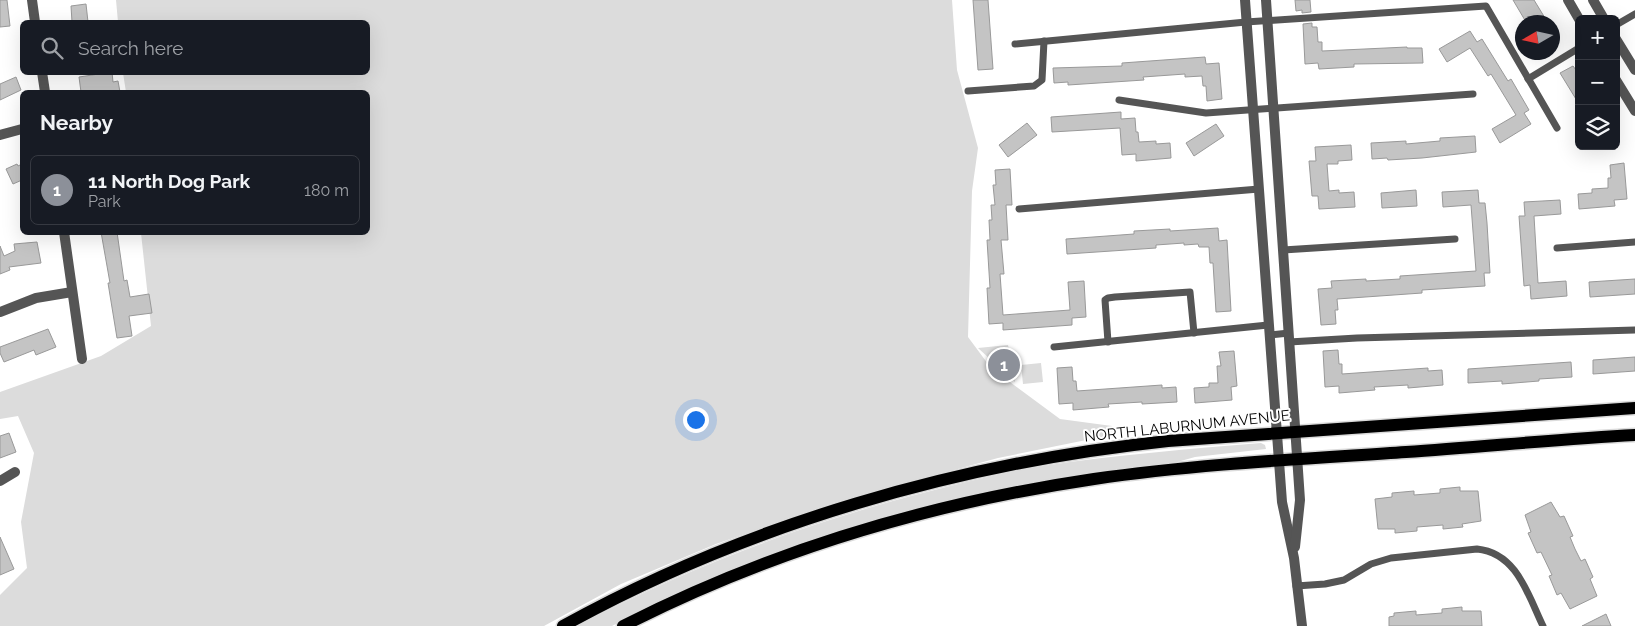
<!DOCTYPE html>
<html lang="en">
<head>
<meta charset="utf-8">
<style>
	body { margin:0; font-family:Raleway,sans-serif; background:#20242c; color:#f1f3f6 }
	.controls { position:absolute; right:15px; top:15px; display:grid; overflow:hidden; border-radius:8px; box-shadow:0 5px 20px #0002 }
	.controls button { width:45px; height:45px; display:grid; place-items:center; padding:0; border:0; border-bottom:1px solid #363941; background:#171b24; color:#f1f3f6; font:25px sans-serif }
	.compass { position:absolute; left:1515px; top:15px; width:45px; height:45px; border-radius:50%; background:#171b24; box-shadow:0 5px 20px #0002; rotate:261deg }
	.you { position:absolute; left:695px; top:419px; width:18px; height:18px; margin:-12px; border:4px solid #fff; border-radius:50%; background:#1a73e8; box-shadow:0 0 0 8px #1a73e833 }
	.badge { display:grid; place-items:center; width:32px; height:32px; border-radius:50%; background:#8c9099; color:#fff; font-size:16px; font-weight:700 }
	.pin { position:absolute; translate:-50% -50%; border:2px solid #fff; box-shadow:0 1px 5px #0006 }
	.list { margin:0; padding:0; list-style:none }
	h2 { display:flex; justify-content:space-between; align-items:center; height:65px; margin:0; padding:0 20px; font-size:21px }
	h2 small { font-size:16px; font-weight:400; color:#9ea1a6 }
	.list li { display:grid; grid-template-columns:32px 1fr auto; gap:15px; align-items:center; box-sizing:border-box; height:70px; margin:0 10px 10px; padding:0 10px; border:1px solid #363941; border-radius:8px }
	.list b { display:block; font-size:19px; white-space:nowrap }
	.list p { margin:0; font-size:16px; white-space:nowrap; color:#9ea1a6 }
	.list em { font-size:16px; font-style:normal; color:#9ea1a6 }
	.icon { flex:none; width:28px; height:28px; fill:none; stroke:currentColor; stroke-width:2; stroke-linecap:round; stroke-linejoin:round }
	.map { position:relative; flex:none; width:1635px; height:626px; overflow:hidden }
	.search { position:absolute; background:#171b24; box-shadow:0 5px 20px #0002; left:20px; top:20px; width:350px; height:55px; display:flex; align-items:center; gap:12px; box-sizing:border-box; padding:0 18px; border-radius:8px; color:#9ea1a6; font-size:19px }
	.panel { position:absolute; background:#171b24; box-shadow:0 5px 20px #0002; left:20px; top:90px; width:350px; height:145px; border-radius:8px }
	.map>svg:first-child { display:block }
	.green { fill:#dcdcdc }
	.building { fill:#c4c4c4; stroke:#999 }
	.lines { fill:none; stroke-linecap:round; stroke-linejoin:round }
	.primary-casing { stroke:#dbdbdb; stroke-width:15 }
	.service { stroke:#555; stroke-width:7 }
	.minor { stroke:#555; stroke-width:10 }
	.primary { stroke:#000; stroke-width:12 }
	.labels { text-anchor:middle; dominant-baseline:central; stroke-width:4; stroke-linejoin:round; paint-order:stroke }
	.street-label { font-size:15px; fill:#000; stroke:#fff }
</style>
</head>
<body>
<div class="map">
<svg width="1635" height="626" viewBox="0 0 1635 626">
	<rect width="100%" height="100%" fill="#fff"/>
	<g class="green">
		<polygon points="116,0 952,0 957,70 978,148 972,191 968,337 991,368 1060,419 1112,426 1111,435 998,458 833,503 716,544 621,584 544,626 0,626 0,595 27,568 21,522 34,453 18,416 0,419 0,392 101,356 151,326 141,233 368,232 368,92 126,92 123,73 368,72 368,22 118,22"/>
		<polygon points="1008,345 1015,382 978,348"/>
		<polygon points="1041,363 1043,382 1023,384 1021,365"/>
		<path d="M1261,443L1265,445L1266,449L1195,457L1170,464L1060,479L774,554L663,599L612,626H577C683,570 795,527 911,496C954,485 999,473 1043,466C1115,455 1188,449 1261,443Z"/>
	</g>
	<g class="building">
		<polygon points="0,0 7,0 10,26 0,27"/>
		<polygon points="973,0 988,0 993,69 978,70"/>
		<polygon points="1295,0 1310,0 1311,12 1302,13 1302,10 1296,11"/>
		<polygon points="1513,0 1534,0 1545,18 1538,22 1526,22"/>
		<polygon points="86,4 88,22 72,22 71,6"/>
		<polygon points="1312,23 1312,27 1317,27 1318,42 1322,42 1322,51 1407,47 1407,48 1422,48 1423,63 1354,64 1354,67 1319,69 1318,63 1305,64 1303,24"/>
		<polygon points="1470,31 1477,42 1482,39 1508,81 1511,79 1529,110 1524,113 1531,124 1500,143 1492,129 1516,115 1491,74 1488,76 1470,48 1447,62 1439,49"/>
		<polygon points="1205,57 1206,64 1219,63 1222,99 1207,101 1206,86 1203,86 1202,76 1185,77 1185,74 1143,77 1144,80 1068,85 1068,82 1054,83 1053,68 1122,66 1122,63"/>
		<polygon points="1573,66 1579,74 1579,104 1560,73"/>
		<polygon points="112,72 113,82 118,81 120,92 81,92 79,77"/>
		<polygon points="16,77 21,90 0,100 0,84"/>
		<polygon points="1121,112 1121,119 1135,118 1136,132 1138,132 1139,142 1156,141 1156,144 1170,143 1171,158 1136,161 1136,154 1122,155 1120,128 1052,132 1051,117"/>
		<polygon points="1027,123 1037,135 1008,157 999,145"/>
		<polygon points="1216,124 1224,136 1194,156 1186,143"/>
		<polygon points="1475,136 1476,152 1422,158 1388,160 1387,158 1372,159 1371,143 1406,141 1406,144 1440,141 1440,138"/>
		<polygon points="1351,145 1352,160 1338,161 1338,164 1327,164 1329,191 1339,190 1339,193 1354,192 1355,207 1319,209 1318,196 1312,196 1309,161 1316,161 1315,147"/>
		<polygon points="1624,163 1627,199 1614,200 1615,206 1579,209 1578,194 1592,193 1592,189 1608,188 1608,178 1611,178 1610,165"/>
		<polygon points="17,164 18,166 22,164 22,180 13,184 6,169"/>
		<polygon points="1010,169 1012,205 1006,205 1008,240 1001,240 1004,274 1000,274 1003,315 1070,310 1068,282 1084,281 1086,317 1072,318 1072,325 1003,330 1003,323 989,324 987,288 990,288 987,240 990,240 989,220 992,220 991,205 995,205 993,185 996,185 995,170"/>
		<polygon points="1416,190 1417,206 1382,208 1381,193"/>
		<polygon points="1478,190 1479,203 1485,203 1487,223 1490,273 1484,273 1485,286 1422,290 1422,293 1337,299 1338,310 1335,310 1336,324 1321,325 1318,289 1332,288 1331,281 1366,279 1366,281 1400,279 1400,276 1476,271 1471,205 1443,207 1442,192"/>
		<polygon points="1560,200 1561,214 1534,216 1538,283 1566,281 1567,296 1531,299 1530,285 1524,286 1519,216 1525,216 1524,202"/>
		<polygon points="1218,228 1219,241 1227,240 1231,311 1216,312 1213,263 1210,263 1209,247 1199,247 1198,244 1184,245 1184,243 1156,245 1156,248 1067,254 1066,239 1134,234 1134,231 1170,229 1170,231"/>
		<polygon points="101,232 117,232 124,281 127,280 130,297 149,294 152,313 129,316 132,336 117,338 108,283 110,283"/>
		<polygon points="37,242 41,263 9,267 10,270 0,274 0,246 4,256 15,251 14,244"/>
		<polygon points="1635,279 1635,294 1590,297 1589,282"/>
		<polygon points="48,329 56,347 36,355 34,350 4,362 0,353 0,347"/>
		<polygon points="1338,350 1339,364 1342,364 1342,374 1428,368 1428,371 1442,370 1443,385 1408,388 1408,385 1374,387 1375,390 1339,393 1339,386 1325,387 1323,351"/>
		<polygon points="1234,351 1237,386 1231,387 1232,400 1195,403 1194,388 1209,387 1209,383 1218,383 1217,366 1221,366 1219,352"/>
		<polygon points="1635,357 1635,371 1593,374 1593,360"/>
		<polygon points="1571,362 1572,377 1539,379 1539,381 1502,384 1502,381 1468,383 1468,369"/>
		<polygon points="1072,367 1073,381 1076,381 1077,391 1162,385 1162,388 1176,387 1177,402 1142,404 1142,402 1108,404 1109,407 1073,410 1073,403 1059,404 1057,368"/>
		<polygon points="9,433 16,452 0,458 0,436"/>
		<polygon points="1460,487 1460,491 1478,491 1481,521 1462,524 1463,527 1443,529 1443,525 1417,527 1417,531 1395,533 1395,529 1378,529 1375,499 1392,497 1392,493 1414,491 1414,495 1440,493 1440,489"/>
		<polygon points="1551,502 1560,517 1564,516 1573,536 1570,537 1575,549 1581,561 1585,559 1593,577 1590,579 1597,596 1570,609 1561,593 1557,595 1549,576 1552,575 1541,552 1537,553 1528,533 1531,532 1525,515"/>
		<polygon points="0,537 14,569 0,575"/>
		<polygon points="1462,607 1462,611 1481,611 1482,626 1389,626 1389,617 1394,616 1394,613 1416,611 1416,615 1442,613 1442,609"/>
		<polygon points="1606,614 1611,626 1582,626"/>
	</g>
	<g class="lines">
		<g class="primary-casing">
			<g id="primary">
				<path d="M563,626C747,524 959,463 1168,441L1635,408"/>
				<path d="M623,626C770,551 931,503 1094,479C1197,464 1302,459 1406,452C1482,447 1559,439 1635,435"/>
			</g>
		</g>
		<g class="service">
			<polyline points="1616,25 1635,14"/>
			<polyline points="1015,44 1246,22 1486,6 1557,128"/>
			<polyline points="1528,79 1579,48"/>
			<polyline points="968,91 1034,86 1042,80 1044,41"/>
			<polyline points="1119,100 1206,113 1473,94"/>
			<polyline points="1019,209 1259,189"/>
			<polyline points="1557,248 1635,242"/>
			<polyline points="1283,250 1455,239"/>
			<polyline points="1269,335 1289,333"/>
			<polyline points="1108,342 1105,300 1108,298 1115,297 1190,292 1194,333"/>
			<polyline points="1289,342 1357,338 1635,330"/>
			<polyline points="1054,347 1268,325"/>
			<path d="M1296,586L1325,584L1344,580L1371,564L1391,558L1477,549C1517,553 1528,595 1543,626"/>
		</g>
		<g class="minor">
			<polyline points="32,0 35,22"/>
			<polyline points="1245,0 1282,502 1294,558 1302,626"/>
			<polyline points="1266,0 1300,500 1295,547"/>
			<polyline points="1568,0 1579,19"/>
			<polyline points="1593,0 1604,19"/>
			<polyline points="1616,39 1635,70"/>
			<polyline points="42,72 45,92"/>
			<polyline points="1616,80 1635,111"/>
			<polyline points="0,135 22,129"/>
			<polyline points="64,232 82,359"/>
			<polyline points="0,312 36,298 72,292"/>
			<polyline points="0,481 15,472"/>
		</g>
		<use href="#primary" class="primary"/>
	</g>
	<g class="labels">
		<g class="street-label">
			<text transform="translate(1187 426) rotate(-6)">NORTH LABURNUM AVENUE</text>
		</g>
	</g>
</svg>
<div class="controls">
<button>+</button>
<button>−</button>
<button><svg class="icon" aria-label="layers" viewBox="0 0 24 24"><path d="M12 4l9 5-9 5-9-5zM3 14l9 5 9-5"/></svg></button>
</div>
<svg class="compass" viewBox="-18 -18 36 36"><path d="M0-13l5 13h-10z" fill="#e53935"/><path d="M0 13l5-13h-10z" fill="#9ea1a6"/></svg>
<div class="you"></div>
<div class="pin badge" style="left:1004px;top:365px">1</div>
<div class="search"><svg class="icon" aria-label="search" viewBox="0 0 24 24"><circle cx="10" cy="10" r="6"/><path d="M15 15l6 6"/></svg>Search here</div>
<section class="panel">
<h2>Nearby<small></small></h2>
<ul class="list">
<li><span class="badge">1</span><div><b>11 North Dog Park</b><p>Park</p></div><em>180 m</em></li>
</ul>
</section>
</div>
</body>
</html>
